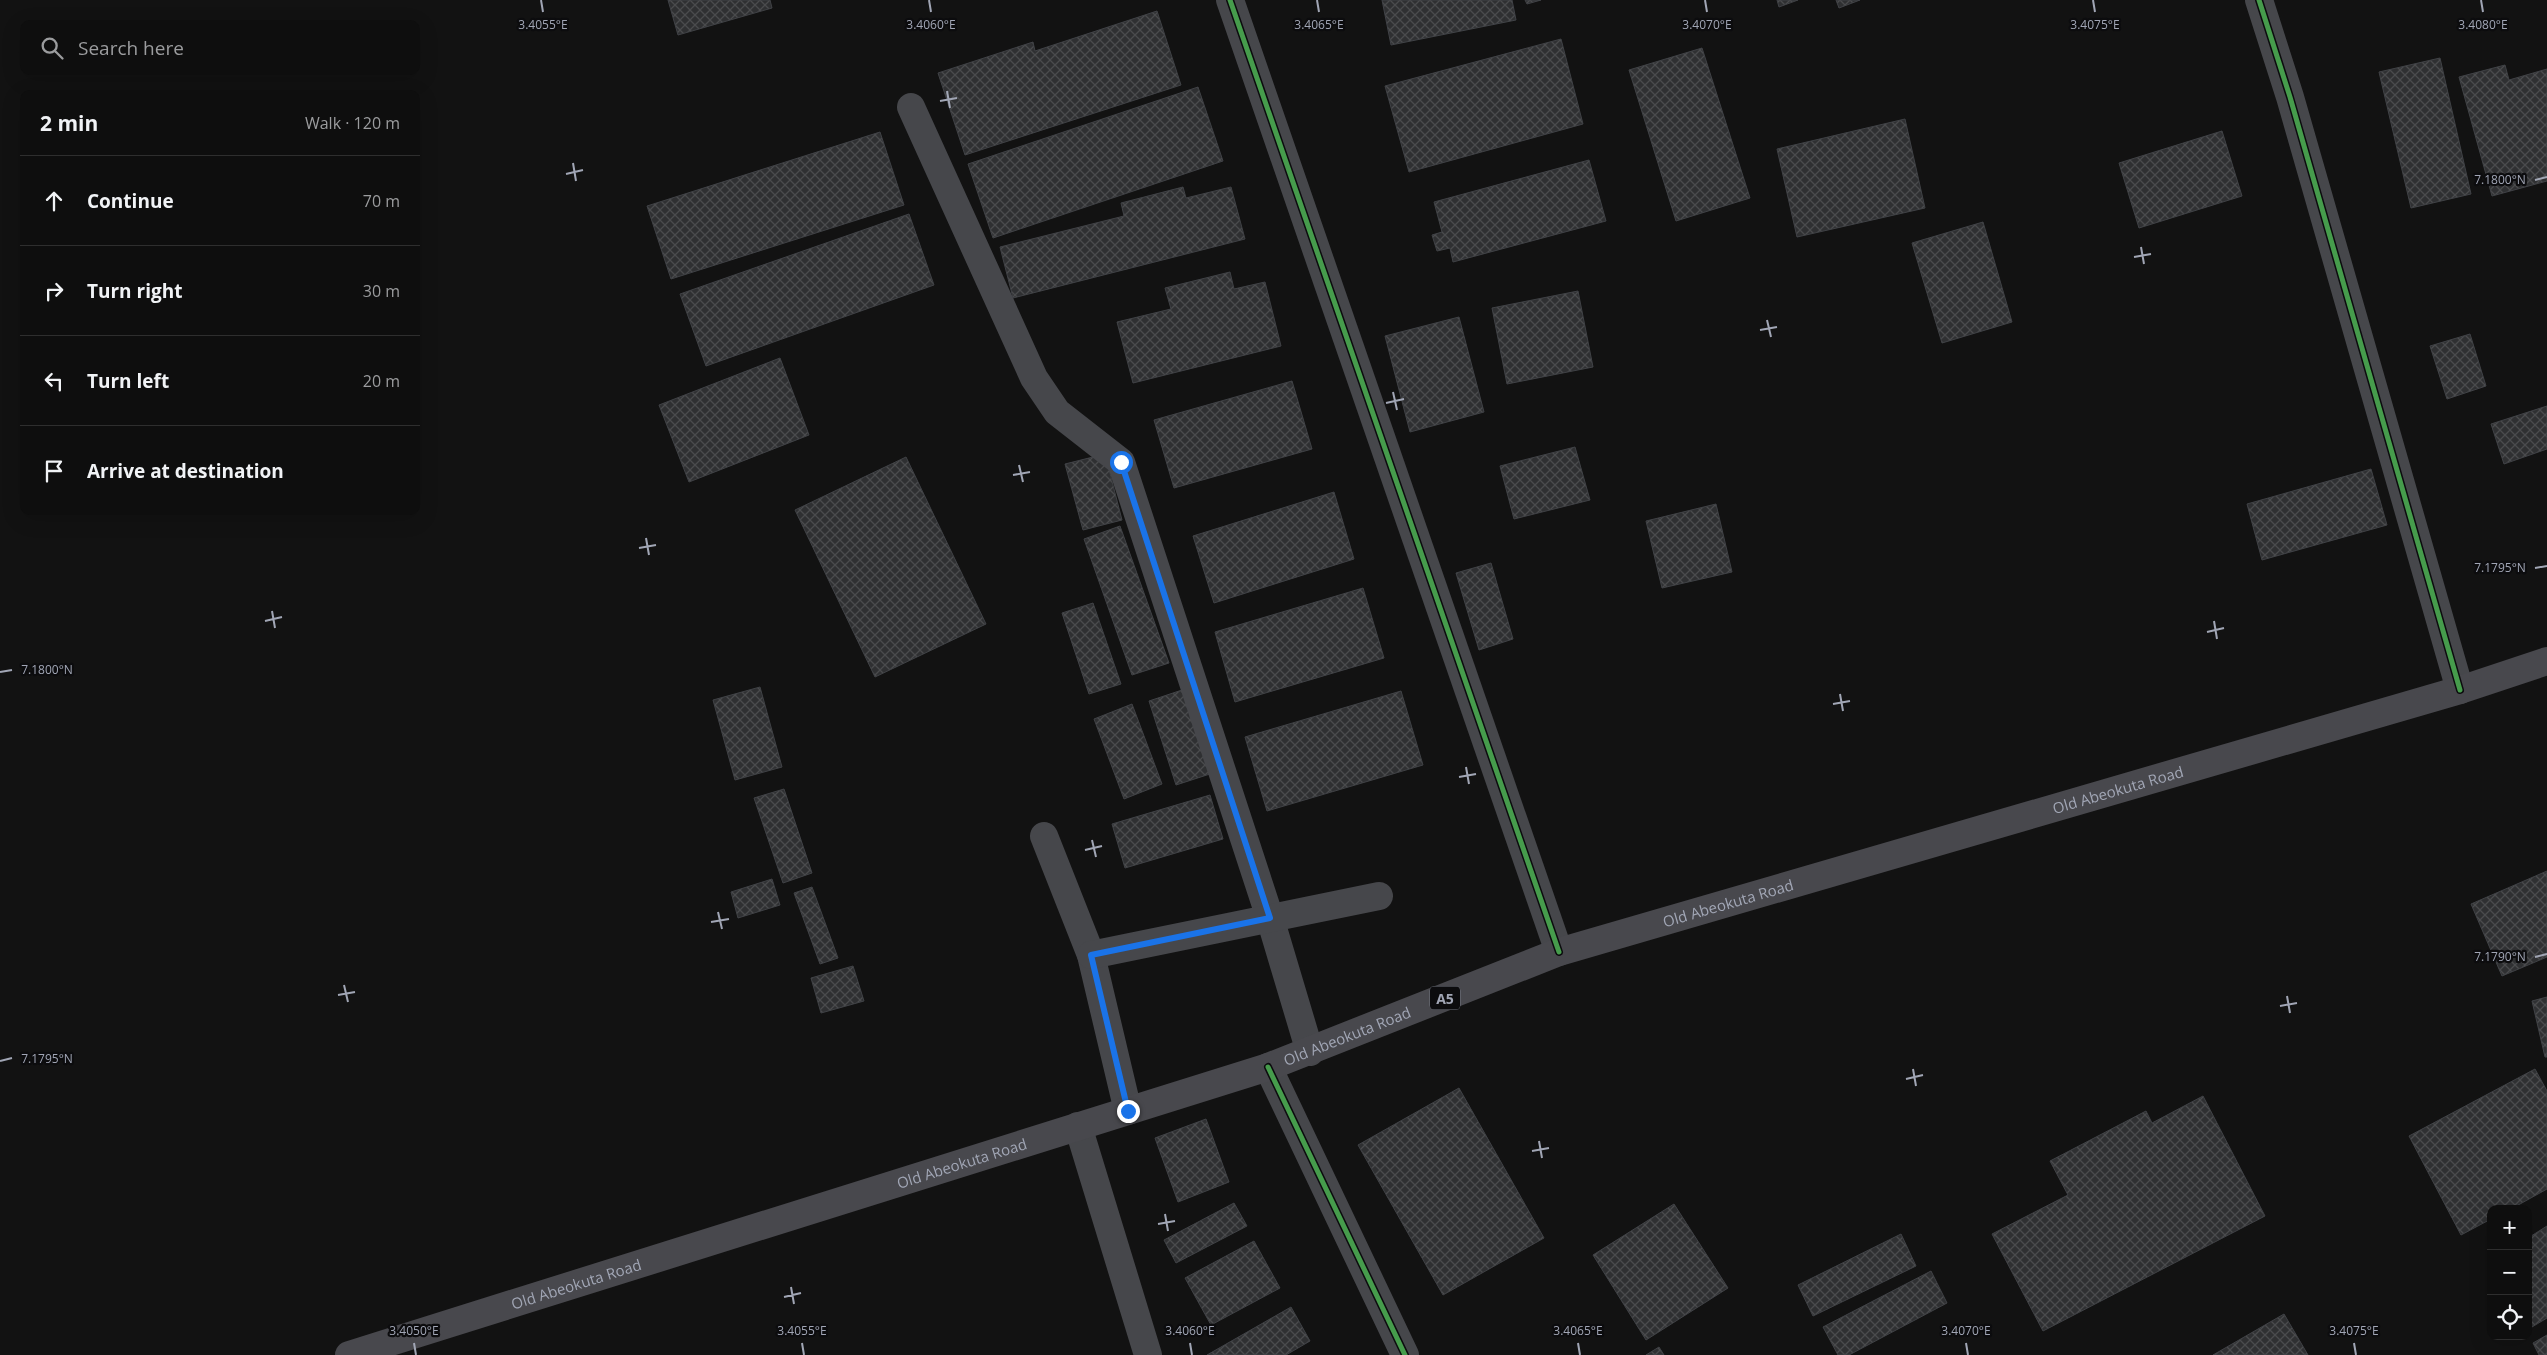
<!DOCTYPE html>
<html lang="en">
<head>
<meta charset="utf-8">
<style>
	body { margin:0; font-family:"Open Sans",sans-serif; background:#171717; color:#f1f3f6 }
	.controls { position:absolute; right:15px; bottom:15px; display:grid; overflow:hidden; border-radius:10px; box-shadow:0 5px 20px #0002 }
	.controls button { width:45px; height:45px; display:grid; place-items:center; padding:0; border:0; border-bottom:1px solid #2e2e2e; background:#0e0e0e; color:#f1f3f6; font:25px sans-serif }
	.stop { position:absolute; width:15px; height:15px; margin:-11px; border:4px solid #1a73e8; border-radius:50%; background:#fff }
	.stop.end { background:#1a73e8; border-color:#fff; box-shadow:0 1px 5px #0008 }
	.list { margin:0; padding:0; list-style:none }
	h2 { display:flex; justify-content:space-between; align-items:center; height:65px; margin:0; padding:0 20px; font-size:21px }
	h2 small { font-size:16px; font-weight:400; color:#9b9c9e }
	.list li { display:grid; grid-template-columns:32px 1fr auto; gap:15px; align-items:center; box-sizing:border-box; height:90px; padding:0 20px; border-top:1px solid #2e2e2e }
	.list b { display:block; font-size:19px; white-space:nowrap }
	.list em { font-size:16px; font-style:normal; color:#9b9c9e }
	.icon { flex:none; width:28px; height:28px; fill:none; stroke:currentColor; stroke-width:2; stroke-linecap:round; stroke-linejoin:round }
	.map { position:relative; flex:none; width:2547px; height:1355px; overflow:hidden }
	.search { position:absolute; background:#0e0e0e; box-shadow:0 5px 20px #0002; left:20px; top:20px; width:400px; height:55px; display:flex; align-items:center; gap:12px; box-sizing:border-box; padding:0 18px; border-radius:10px; color:#9b9c9e; font-size:19px }
	.panel { position:absolute; background:#0e0e0e; box-shadow:0 5px 20px #0002; left:20px; top:90px; width:400px; height:425px; border-radius:10px }
	.map>svg:first-child { display:block }
	.building { fill:url(#building-cross-hatch); stroke:#404246 }
	.lines { fill:none; stroke-linecap:round; stroke-linejoin:round }
	.minor { stroke:#46474b; stroke-width:28 }
	.highway { stroke:#48484d; stroke-width:28 }
	.cycleway-casing { stroke:#0c0c0e; stroke-width:8 }
	.cycleway { stroke:#469c4c; stroke-width:5 }
	.route { stroke:#1a73e8; stroke-width:6 }
	.ticks { fill:none; stroke:#a1a6b5; stroke-width:2 }
	.labels { text-anchor:middle; dominant-baseline:central; stroke-width:4.5; stroke-linejoin:round; paint-order:stroke }
	.shield { fill:#0c0c0e; stroke:#747883; stroke-width:1 }
	.shield-label { font-size:14px; font-weight:bold; fill:#a1a6b5 }
	.street-label { font-size:15px; fill:#a1a6b5; stroke:#0c0c0e }
	.ticks-label { font-size:12px; text-anchor:middle; fill:#a1a6b5; stroke:#0c0c0e; stroke-width:4.5; stroke-linejoin:round; paint-order:stroke }
</style>
</head>
<body>
<div class="map">
<svg width="2547" height="1355" viewBox="0 0 2547 1355">
	<defs>
		<pattern id="building-cross-hatch" width="8" height="8" patternUnits="userSpaceOnUse" patternTransform="scale(1.25)"><rect width="8" height="8" fill="#2f3032"/><path d="M0 0l8 8M0 8l8-8" fill="none" stroke="#4a4b4d"/></pattern>
	</defs>
	<rect width="100%" height="100%" fill="#121212"/>
	<g class="building">
		<polygon points="668,0 770,0 772,8 678,35"/>
		<polygon points="1382,0 1512,0 1516,20 1391,45"/>
		<polygon points="1525,0 1541,0 1527,4"/>
		<polygon points="1777,0 1798,0 1779,7"/>
		<polygon points="1836,0 1860,0 1839,8"/>
		<polygon points="1157,11 1181,85 965,155 938,73 1033,42 1035,51"/>
		<polygon points="1561,39 1583,124 1409,172 1385,86"/>
		<polygon points="1702,48 1750,198 1676,221 1629,70"/>
		<polygon points="2440,58 2471,194 2411,208 2379,72"/>
		<polygon points="2505,65 2509,80 2547,69 2547,181 2492,196 2459,77"/>
		<polygon points="1198,87 1223,161 993,238 968,164"/>
		<polygon points="1905,119 1925,208 1797,237 1777,149"/>
		<polygon points="2222,131 2242,196 2139,228 2119,163"/>
		<polygon points="880,132 904,205 671,279 647,206"/>
		<polygon points="1589,160 1606,221 1453,262 1450,248 1437,251 1432,235 1442,232 1434,202"/>
		<polygon points="1183,187 1186,198 1231,187 1245,239 1013,298 1000,247 1124,216 1121,203"/>
		<polygon points="909,214 934,285 706,366 680,294"/>
		<polygon points="1983,222 2012,322 1942,343 1912,243"/>
		<polygon points="1230,272 1234,289 1265,282 1281,346 1133,383 1117,322 1171,309 1165,288"/>
		<polygon points="1578,291 1593,367 1507,384 1492,308"/>
		<polygon points="1459,317 1484,412 1410,432 1385,336"/>
		<polygon points="2470,334 2486,386 2447,399 2430,346"/>
		<polygon points="780,358 809,435 689,482 659,405"/>
		<polygon points="1292,381 1312,449 1174,488 1154,420"/>
		<polygon points="2547,406 2547,449 2504,464 2491,424"/>
		<polygon points="1575,447 1590,500 1514,519 1500,466"/>
		<polygon points="1105,454 1122,520 1083,530 1065,464"/>
		<polygon points="906,457 986,624 875,677 795,510"/>
		<polygon points="2371,469 2387,525 2262,560 2247,504"/>
		<polygon points="1334,492 1354,559 1214,603 1193,536"/>
		<polygon points="1716,504 1732,572 1662,588 1646,521"/>
		<polygon points="1120,526 1169,663 1132,675 1084,539"/>
		<polygon points="1491,563 1513,639 1479,650 1456,573"/>
		<polygon points="1363,588 1384,658 1235,702 1215,632"/>
		<polygon points="1093,603 1121,684 1089,694 1062,613"/>
		<polygon points="760,687 782,767 735,780 713,700"/>
		<polygon points="1185,689 1213,773 1176,785 1149,701"/>
		<polygon points="1401,691 1423,765 1267,811 1245,737"/>
		<polygon points="1132,704 1162,784 1124,799 1094,719"/>
		<polygon points="784,789 812,873 783,883 754,798"/>
		<polygon points="1210,795 1223,839 1125,868 1112,824"/>
		<polygon points="2547,871 2547,957 2502,976 2471,904"/>
		<polygon points="772,879 780,905 738,918 731,892"/>
		<polygon points="812,887 838,958 820,964 794,893"/>
		<polygon points="853,966 864,1001 821,1013 811,978"/>
		<polygon points="2547,997 2547,1057 2545,1057 2532,1001"/>
		<polygon points="2535,1069 2547,1091 2547,1189 2511,1209 2491,1209 2491,1219 2461,1235 2409,1136"/>
		<polygon points="1459,1088 1544,1238 1443,1295 1358,1145"/>
		<polygon points="2203,1096 2265,1216 2043,1331 1992,1234 2068,1195 2050,1161 2146,1111 2152,1123"/>
		<polygon points="1206,1119 1229,1182 1178,1202 1155,1138"/>
		<polygon points="1234,1203 1247,1226 1176,1263 1164,1240"/>
		<polygon points="1674,1204 1728,1288 1646,1340 1593,1255"/>
		<polygon points="2547,1226 2547,1318 2532,1327 2528,1321 2528,1238"/>
		<polygon points="1901,1234 1916,1266 1813,1316 1798,1285"/>
		<polygon points="1254,1241 1280,1288 1211,1325 1185,1278"/>
		<polygon points="1931,1271 1947,1303 1849,1355 1838,1355 1823,1327"/>
		<polygon points="1291,1307 1310,1341 1286,1355 1207,1355"/>
		<polygon points="2284,1314 2308,1355 2213,1355"/>
		<polygon points="2547,1335 2547,1355 2539,1355 2533,1343"/>
		<polygon points="1659,1347 1664,1355 1646,1355"/>
	</g>
	<g class="lines">
		<g class="minor">
			<polyline points="1230,0 1559,952"/>
			<polyline points="2259,0 2290,97 2460,690"/>
			<polyline points="911,107 1034,378 1057,412 1121,462 1270,918 1310,1052"/>
			<polyline points="1044,836 1091,955 1128,1111"/>
			<polyline points="1091,955 1379,896"/>
			<polyline points="1268,1067 1405,1355"/>
			<polyline points="1078,1126 1148,1355"/>
		</g>
		<path class="highway" id="s1" d="M349,1355L1268,1067L1559,952L2460,690L2547,661"/>
		<g class="cycleway-casing">
			<g id="cycleway">
				<polyline points="1230,0 1559,952"/>
				<polyline points="2259,0 2290,97 2460,690"/>
				<polyline points="1268,1067 1405,1355"/>
			</g>
		</g>
		<use href="#cycleway" class="cycleway"/>
	</g>
	<g class="lines">
		<polyline class="route" points="1121,462 1270,918 1091,955 1128,1111"/>
	</g>
	<path class="ticks" d="M541,0L543,12M929,0L931,12M1317,0L1319,12M1705,0L1707,12M2093,0L2095,12M2481,0L2483,12M947,91L950,108M940,101L957,98M573,163L576,181M566,174L583,170M2535,180L2547,177M2141,247L2144,264M2134,257L2151,254M1767,320L1771,337M1760,330L1777,327M1393,392L1397,410M1386,403L1404,399M1019,465L1023,482M1013,475L1030,472M646,538L649,555M639,548L656,545M2535,568L2547,566M272,611L275,628M265,621L282,617M2214,621L2217,639M2207,632L2224,628M0,672L12,670M1840,694L1843,711M1833,704L1850,701M1466,767L1469,784M1459,777L1476,774M1092,840L1096,857M1085,850L1102,846M718,912L722,929M711,922L729,919M2535,957L2547,954M344,985L348,1002M338,995L355,992M2287,996L2290,1013M2280,1006L2297,1003M0,1061L12,1058M1913,1069L1916,1086M1906,1079L1923,1075M1539,1141L1542,1158M1532,1151L1549,1148M1165,1214L1168,1231M1158,1224L1175,1221M791,1287L794,1304M784,1297L801,1293M414,1343L416,1355M802,1343L804,1355M1190,1343L1192,1355M1578,1343L1580,1355M1966,1343L1968,1355M2354,1343L2356,1355"/>
	<g class="labels">
		<rect class="shield" x="1430" y="986.5" width="30" height="23" rx="4"/>
		<g class="shield-label">
			<text x="1445" y="998">A5</text>
		</g>
		<g class="street-label">
			<text stroke="none"><textPath href="#s1" startOffset="1858">Old Abeokuta Road</textPath></text>
			<text stroke="none"><textPath href="#s1" startOffset="1452">Old Abeokuta Road</textPath></text>
			<text stroke="none"><textPath href="#s1" startOffset="1048">Old Abeokuta Road</textPath></text>
			<text stroke="none"><textPath href="#s1" startOffset="642">Old Abeokuta Road</textPath></text>
			<text stroke="none"><textPath href="#s1" startOffset="238">Old Abeokuta Road</textPath></text>
		</g>
	</g>
	<g class="ticks-label">
		<text x="931" y="29">3.4060°E</text>
		<text x="1319" y="29">3.4065°E</text>
		<text x="1707" y="29">3.4070°E</text>
		<text x="2095" y="29">3.4075°E</text>
		<text x="2483" y="29">3.4080°E</text>
		<text x="543" y="29">3.4055°E</text>
		<text x="2500" y="184">7.1800°N</text>
		<text x="2500" y="572">7.1795°N</text>
		<text x="47" y="674">7.1800°N</text>
		<text x="2500" y="961">7.1790°N</text>
		<text x="47" y="1063">7.1795°N</text>
		<text x="414" y="1335">3.4050°E</text>
		<text x="802" y="1335">3.4055°E</text>
		<text x="1190" y="1335">3.4060°E</text>
		<text x="1578" y="1335">3.4065°E</text>
		<text x="1966" y="1335">3.4070°E</text>
		<text x="2354" y="1335">3.4075°E</text>
	</g>
</svg>
<div class="controls">
<button>+</button>
<button>−</button>
<button><svg class="icon" aria-label="locate" viewBox="0 0 24 24"><circle cx="12" cy="12" r="6"/><path d="M12 2v4M12 18v4M2 12h4M18 12h4"/></svg></button>
</div>
<div class="stop" style="left:1121px;top:462px"></div>
<div class="stop end" style="left:1128px;top:1111px"></div>
<div class="search"><svg class="icon" aria-label="search" viewBox="0 0 24 24"><circle cx="10" cy="10" r="6"/><path d="M15 15l6 6"/></svg>Search here</div>
<section class="panel">
<h2>2 min<small>Walk · 120 m</small></h2>
<ul class="list">
<li><svg class="icon" aria-label="ahead" viewBox="0 0 24 24"><path d="M12 20V5M6 11l6-6 6 6"/></svg><div><b>Continue</b></div><em>70 m</em></li>
<li><svg class="icon" aria-label="right" viewBox="0 0 24 24"><path d="M7 20v-9h11M14 6l5 5-5 5"/></svg><div><b>Turn right</b></div><em>30 m</em></li>
<li><svg class="icon" aria-label="left" viewBox="0 0 24 24"><path d="M17 20v-9H6M10 6l-5 5 5 5"/></svg><div><b>Turn left</b></div><em>20 m</em></li>
<li><svg class="icon" aria-label="arrive" viewBox="0 0 24 24"><path d="M6 21V4h12l-3 4 3 4H6"/></svg><div><b>Arrive at destination</b></div></li>
</ul>
</section>
</div>
</body>
</html>
